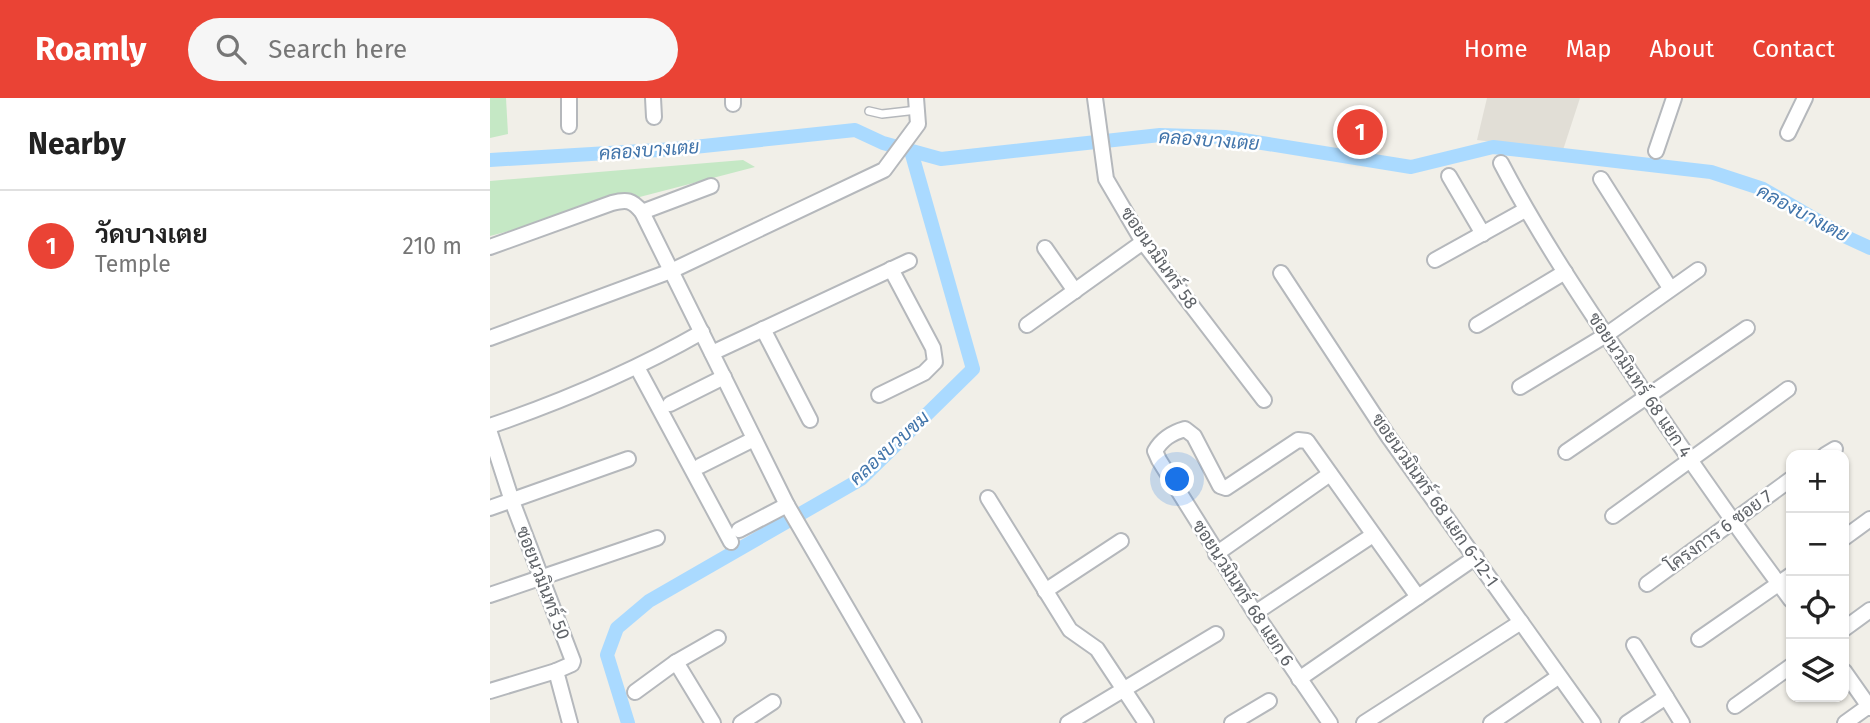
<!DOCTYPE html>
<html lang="en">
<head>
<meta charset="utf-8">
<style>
	body { margin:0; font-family:"Fira Sans",Sarabun,sans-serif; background:#f6f6f6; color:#222 }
	.controls { position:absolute; right:21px; bottom:21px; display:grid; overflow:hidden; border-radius:14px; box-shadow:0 2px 5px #0004 }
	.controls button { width:63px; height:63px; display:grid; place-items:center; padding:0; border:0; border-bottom:2px solid #e0e0e0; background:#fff; color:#222; font:35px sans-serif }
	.you { position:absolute; left:688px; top:382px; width:24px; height:24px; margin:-18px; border:5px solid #fff; border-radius:50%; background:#1a73e8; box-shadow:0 0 0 10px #1a73e833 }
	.badge { display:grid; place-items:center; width:46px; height:46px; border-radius:50%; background:#ea4335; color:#fff; font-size:23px; font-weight:700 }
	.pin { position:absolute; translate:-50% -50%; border:4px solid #fff; box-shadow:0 2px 7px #0006 }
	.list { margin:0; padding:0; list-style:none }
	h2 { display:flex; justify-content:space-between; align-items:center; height:91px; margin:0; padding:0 28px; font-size:30px }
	h2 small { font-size:23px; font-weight:400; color:#767676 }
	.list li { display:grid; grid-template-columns:46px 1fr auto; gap:21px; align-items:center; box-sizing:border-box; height:112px; padding:0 28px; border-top:2px solid #e0e0e0 }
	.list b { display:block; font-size:26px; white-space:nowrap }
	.list p { margin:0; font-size:23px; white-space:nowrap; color:#767676 }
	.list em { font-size:23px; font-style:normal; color:#767676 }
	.icon { flex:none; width:38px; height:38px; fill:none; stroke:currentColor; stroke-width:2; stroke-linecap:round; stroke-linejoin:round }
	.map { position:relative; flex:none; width:1380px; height:625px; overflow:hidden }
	header { display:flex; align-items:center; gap:42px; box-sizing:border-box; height:98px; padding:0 35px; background:#ea4335; color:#fff }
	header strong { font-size:33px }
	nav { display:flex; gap:38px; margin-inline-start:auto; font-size:24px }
	.search { width:490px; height:63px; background:#f6f6f6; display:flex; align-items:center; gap:18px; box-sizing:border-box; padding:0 24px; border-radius:38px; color:#767676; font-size:26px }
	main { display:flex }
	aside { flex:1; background:#fff }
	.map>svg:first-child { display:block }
	.education { fill:#e1ded6 }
	.green { fill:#c5e8c5 }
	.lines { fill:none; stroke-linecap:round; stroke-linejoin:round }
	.canal { stroke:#aadaff; stroke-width:14 }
	.service-casing { stroke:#b5b8bc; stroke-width:10 }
	.minor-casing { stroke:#b5b8bc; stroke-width:18 }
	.service { stroke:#fff; stroke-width:7 }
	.minor { stroke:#fff; stroke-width:14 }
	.labels { text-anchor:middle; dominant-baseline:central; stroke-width:5; stroke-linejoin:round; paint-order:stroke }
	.street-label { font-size:18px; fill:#5f6368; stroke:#fff }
	.water-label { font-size:19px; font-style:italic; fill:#4174aa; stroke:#fff }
</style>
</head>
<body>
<header>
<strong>Roamly</strong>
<div class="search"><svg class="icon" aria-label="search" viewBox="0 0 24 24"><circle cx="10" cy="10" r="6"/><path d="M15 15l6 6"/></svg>Search here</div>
<nav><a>Home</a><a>Map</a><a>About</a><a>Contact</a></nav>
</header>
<main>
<aside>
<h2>Nearby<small></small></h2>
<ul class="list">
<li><span class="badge">1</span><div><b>วัดบางเตย</b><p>Temple</p></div><em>210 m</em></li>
</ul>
</aside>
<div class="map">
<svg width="1380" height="625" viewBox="0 0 1380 625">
	<rect width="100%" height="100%" fill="#f1efe8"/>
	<polygon class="education" points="997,0 1090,0 1073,52 987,42"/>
	<g class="green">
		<polygon points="0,0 16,0 18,36 0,40"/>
		<polygon points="253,62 265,69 0,138 0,83"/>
	</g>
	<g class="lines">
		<g class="canal">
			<polyline points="0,62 185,51 365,32 393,45 451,61 670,37 735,39 921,69 1003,49 1221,74 1273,91 1354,138 1380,150"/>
			<polyline points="138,625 117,557 127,530 159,503 371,381 483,271 421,53"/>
		</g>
		<g class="service-casing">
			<polyline id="service" points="379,13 392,16 427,12"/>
		</g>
		<g class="minor-casing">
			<g id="minor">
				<polyline points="79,0 79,28"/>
				<polyline points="163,0 164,19"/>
				<polyline points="243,0 243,6"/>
				<polyline points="605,0 616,81 653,144 774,302"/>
				<polyline points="1298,35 1315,0"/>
				<polyline points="1166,53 1184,0"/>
				<path d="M1011,65C1045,130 1085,191 1126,252C1182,337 1240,421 1301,502"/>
				<polyline points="959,78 993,136"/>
				<polyline points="1111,81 1180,190"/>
				<polyline points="152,114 221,88"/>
				<path d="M0,149L122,105C137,101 142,102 152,114L297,407L424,625"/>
				<polyline points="555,150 585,193"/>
				<polyline points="945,162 1035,112"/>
				<polyline points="791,175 898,338 1103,625"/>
				<polyline points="537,227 653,144"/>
				<polyline points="987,227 1075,174"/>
				<polyline points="273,231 320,322"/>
				<polyline points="0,240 181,173 394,72 428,26 426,0"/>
				<polyline points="222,255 419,163"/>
				<polyline points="148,271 241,444"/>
				<polyline points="1030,289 1116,237 1208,172"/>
				<polyline points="389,297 434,275 445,264 443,250 401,171"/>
				<polyline points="180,306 234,279"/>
				<path d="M0,328C76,302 142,274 212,234"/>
				<polyline points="0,335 22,403 83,563 82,566 66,573 80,625"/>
				<polyline points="1076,354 1257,230"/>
				<polyline points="1335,357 1345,351"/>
				<polyline points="210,368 264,341"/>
				<polyline points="498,400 580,532 607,551 656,625"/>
				<polyline points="0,410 138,361"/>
				<polyline points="1123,418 1298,291"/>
				<polyline points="249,432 297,407"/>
				<polyline points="1354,440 1380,421"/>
				<polyline points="726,456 840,376"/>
				<polyline points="1157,486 1301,381"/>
				<polyline points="555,493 631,443"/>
				<polyline points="0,497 167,440"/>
				<polyline points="765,515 883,437"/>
				<polyline points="1354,531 1380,512"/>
				<polyline points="1209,541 1301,477"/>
				<polyline points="1144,547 1192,625"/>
				<polyline points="186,564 223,625"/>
				<polyline points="1354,573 1380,610"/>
				<polyline points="809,581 986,459"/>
				<polyline points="0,593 66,573"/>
				<polyline points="145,594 186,564 228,540"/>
				<polyline points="1245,608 1301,568"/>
				<polyline points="251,625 283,604"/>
				<polyline points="578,625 726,536"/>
				<polyline points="742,625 779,603"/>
				<path d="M840,625L765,515L669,362L665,353C672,341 681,335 695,331L704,338L730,388L736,390L808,342L817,343L928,499"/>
				<polyline points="874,625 1031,524"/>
				<polyline points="1001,625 1068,579"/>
				<polyline points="1137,625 1176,599"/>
				<polyline points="1355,625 1380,607"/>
			</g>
		</g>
		<use href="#service" class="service"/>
		<use href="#minor" class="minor"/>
	</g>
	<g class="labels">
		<g class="street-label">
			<text transform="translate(669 160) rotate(55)">ซอยนวมินทร์ 58</text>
			<text transform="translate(1150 287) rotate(56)">ซอยนวมินทร์ 68 แยก 4</text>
			<text transform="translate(945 402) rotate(55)">ซอยนวมินทร์ 68 แยก 6-12-1</text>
			<text transform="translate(1229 433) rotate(-36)">โครงการ 6 ซอย 7</text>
			<text transform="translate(53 485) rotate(69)">ซอยนวมินทร์ 50</text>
			<text transform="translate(753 495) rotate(57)">ซอยนวมินทร์ 68 แยก 6</text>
		</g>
		<g class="water-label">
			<text transform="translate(719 42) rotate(4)">คลองบางเตย</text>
			<text transform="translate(159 52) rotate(-4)">คลองบางเตย</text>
			<text transform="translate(1313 115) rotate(28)">คลองบางเตย</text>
			<text transform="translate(399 350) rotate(-42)">คลองบวบขม</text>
		</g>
	</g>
</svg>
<div class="controls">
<button>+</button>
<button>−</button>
<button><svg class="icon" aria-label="locate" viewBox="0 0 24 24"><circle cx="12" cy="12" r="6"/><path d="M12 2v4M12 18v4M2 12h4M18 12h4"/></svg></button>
<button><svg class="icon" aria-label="layers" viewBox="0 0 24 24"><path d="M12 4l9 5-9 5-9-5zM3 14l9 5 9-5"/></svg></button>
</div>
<div class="you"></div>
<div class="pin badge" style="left:870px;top:34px">1</div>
</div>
</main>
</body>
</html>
